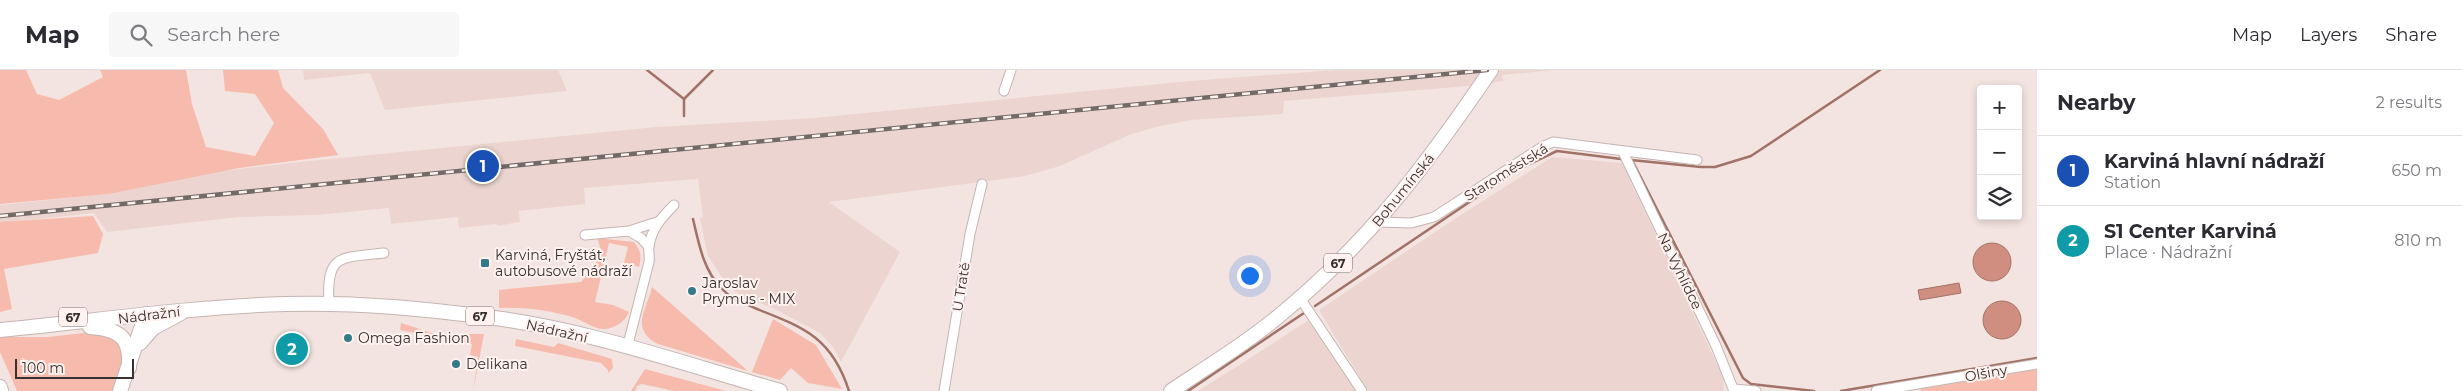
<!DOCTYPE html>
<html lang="en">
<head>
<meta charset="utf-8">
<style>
	body { margin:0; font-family:Montserrat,sans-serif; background:#f7f7f7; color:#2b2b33 }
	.controls { position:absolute; right:15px; top:15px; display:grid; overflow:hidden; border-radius:5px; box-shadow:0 2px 8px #0003 }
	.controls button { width:45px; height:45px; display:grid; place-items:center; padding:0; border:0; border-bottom:1px solid #e1e1e2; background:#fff; color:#2b2b33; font:25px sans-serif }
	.scale { position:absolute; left:15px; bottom:12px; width:119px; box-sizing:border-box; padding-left:5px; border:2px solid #36302e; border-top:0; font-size:14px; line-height:18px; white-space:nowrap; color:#36302e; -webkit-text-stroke:4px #fff2ef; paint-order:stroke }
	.you { position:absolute; left:1249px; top:205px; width:18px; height:18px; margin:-12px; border:4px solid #fff; border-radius:50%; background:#1a73e8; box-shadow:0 0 0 8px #1a73e833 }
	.badge { display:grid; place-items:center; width:32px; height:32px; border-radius:50%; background:#db2777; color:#fff; font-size:16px; font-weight:700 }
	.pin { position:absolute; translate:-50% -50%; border:2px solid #fff; box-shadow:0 1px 5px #0006 }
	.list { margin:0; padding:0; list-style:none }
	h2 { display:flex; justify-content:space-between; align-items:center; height:65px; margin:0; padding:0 20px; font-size:21px }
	h2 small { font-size:16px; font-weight:400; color:#7c7c81 }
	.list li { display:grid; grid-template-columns:32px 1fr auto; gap:15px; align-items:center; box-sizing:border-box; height:70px; padding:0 20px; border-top:1px solid #e1e1e2 }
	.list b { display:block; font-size:19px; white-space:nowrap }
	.list p { margin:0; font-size:16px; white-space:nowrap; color:#7c7c81 }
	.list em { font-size:16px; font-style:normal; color:#7c7c81 }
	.icon { flex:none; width:28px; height:28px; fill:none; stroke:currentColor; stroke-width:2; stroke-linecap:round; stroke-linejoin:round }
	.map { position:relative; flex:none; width:2037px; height:321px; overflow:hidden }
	header { display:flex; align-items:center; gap:30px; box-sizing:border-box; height:70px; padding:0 25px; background:#fff; border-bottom:1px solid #e1e1e2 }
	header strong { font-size:24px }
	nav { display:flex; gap:28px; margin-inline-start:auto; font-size:18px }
	.search { width:350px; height:45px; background:#f7f7f7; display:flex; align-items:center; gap:12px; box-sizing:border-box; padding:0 18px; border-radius:5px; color:#7c7c81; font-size:19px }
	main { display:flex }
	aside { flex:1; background:#fff }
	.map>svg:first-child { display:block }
	.built { fill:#ecd5d0 }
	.green { fill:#f7bbad }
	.water { fill:#cf8e7f; stroke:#a17267 }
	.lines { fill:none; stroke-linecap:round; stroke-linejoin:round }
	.stream { stroke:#a17267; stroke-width:2.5 }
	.street-casing { stroke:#c4b5b2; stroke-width:11 }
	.primary-casing { stroke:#c4b5b2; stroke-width:16 }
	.street { stroke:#fff; stroke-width:9 }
	.primary { stroke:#fff; stroke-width:14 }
	.rail-casing { stroke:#736a68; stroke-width:4.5 }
	.rail { stroke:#fff2ef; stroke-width:2.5; stroke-dasharray:8; stroke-linecap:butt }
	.poi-dot { fill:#357a88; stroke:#fff2ef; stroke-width:2 }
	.labels { text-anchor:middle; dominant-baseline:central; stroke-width:4; stroke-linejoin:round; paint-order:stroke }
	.shield { fill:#fff2ef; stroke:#726a68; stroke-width:1 }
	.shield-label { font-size:12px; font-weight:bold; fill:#36302e }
	.street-label { font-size:14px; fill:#36302e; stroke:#fff2ef }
	.poi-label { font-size:14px; fill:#36302e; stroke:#fff2ef; text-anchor:start }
</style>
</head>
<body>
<header>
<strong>Map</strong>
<div class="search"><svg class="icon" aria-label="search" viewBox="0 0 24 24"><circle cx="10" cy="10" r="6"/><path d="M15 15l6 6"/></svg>Search here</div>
<nav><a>Map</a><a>Layers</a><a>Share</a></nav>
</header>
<main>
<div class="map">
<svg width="2037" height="321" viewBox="0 0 2037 321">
	<rect width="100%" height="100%" fill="#f4e4e1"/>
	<g class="built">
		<polygon points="303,0 558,0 567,21 385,40 370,3 304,10"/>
		<polygon points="1336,0 1554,0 1502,5 1503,11 1469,16 1284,31 1283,44 1191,50 1156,57 1129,65 1060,96 1025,106 829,132 900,182 841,292 833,277 820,263 775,239 746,228 734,221 723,209 708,186 700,148 703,147 698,109 584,118 585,134 519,141 520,152 497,156 497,154 459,158 458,147 391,154 389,138 317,145 239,147 107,162 94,143 0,153 0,135 109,124 214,102 299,92 656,57 814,48 1190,11"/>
		<polygon points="1552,87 1622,93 1723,307 1724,321 1368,321 1319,240 1453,150"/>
		<polygon points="1309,250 1356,321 1198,321 1236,297"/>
	</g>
	<g class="green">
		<polygon points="0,0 26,0 37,24 59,30 103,7 100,0 186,0 192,34 206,77 255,86 274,53 255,24 225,21 223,0 278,0 283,18 323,59 338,85 239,98 109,124 0,134"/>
		<polygon points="93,146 103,164 98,183 4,199 12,239 0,242 0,152"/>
		<path d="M597,168L634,172C641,181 642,186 639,197L624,193L628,177L609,173L595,232L613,235L629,242C625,252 615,258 605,259C595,260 582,250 572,247C547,240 525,237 499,238V220L581,212C592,198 606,187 597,168Z"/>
		<path d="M652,217L748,301L658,274C629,259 647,239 652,217Z"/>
		<polygon points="773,249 816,275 842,319 808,313 791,298 780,310 752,302"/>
		<path d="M401,253C421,259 440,267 461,270L464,264H484L473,321L478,287L470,285L472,274L400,260Z"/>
		<polygon points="92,262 114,268 124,281 123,297 113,321 17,321 0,282 0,267 48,267"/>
		<polygon points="516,269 554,277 558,273 612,289 613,298 608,303 608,300 601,293 515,276"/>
		<polygon points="645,299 726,321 674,321 642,314 637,316 635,321 631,321"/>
		<polygon points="2037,299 2037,321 1921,321 1920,318"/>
	</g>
	<g class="water">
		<circle cx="1992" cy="192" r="19"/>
		<polygon points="1959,213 1961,223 1920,230 1918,220"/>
		<circle cx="2002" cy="250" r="19"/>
	</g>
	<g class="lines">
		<g class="stream">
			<polyline points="647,0 684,29"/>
			<polyline points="684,46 684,29 713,0"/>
			<polyline points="1631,90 1701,97 1715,97 1751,86 1880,0"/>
			<polyline points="1632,90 1743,308 1751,314 1814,321"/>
			<path d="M693,149C699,174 703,199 721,218C731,229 744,233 757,239C805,258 832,268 849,321"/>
			<polyline points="1315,236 1517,100 1557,81 1621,89"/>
			<polyline points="1188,321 1304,243"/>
			<polyline points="1841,321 2037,288"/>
		</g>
		<g class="street-casing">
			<g id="street">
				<polyline points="1004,21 1011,0"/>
				<polyline points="1623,82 1716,276 1734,321"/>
				<polyline points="1378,152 1411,153 1434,147 1542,77 1553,72 1697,90"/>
				<polyline points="629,161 641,168 649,177"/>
				<polyline points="585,165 629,161 657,152"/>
				<polyline points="1300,228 1362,321"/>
				<path d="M329,234C326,183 340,188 384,183"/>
				<path d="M627,278L649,192C650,186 648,181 649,176C652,158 662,147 674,135"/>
				<polyline points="1734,319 1756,321"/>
				<polyline points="944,321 970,164 982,114"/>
				<polyline points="1876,321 2037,294"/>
			</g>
		</g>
		<g class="primary-casing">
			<g id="primary">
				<path d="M90,257C120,259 131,268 129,298"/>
				<path d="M0,260C95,251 190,237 285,234C352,232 421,238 487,247C586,259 684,294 780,321"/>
				<polyline points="140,273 153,258 181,243"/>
				<polyline points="0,317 1,321"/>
				<polyline points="120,321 146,244"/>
				<path d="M1171,321C1210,295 1251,270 1286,240C1372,168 1429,91 1491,0"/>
			</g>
		</g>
		<use href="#street" class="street"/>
		<use href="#primary" class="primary"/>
		<g class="rail-casing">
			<polyline id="rail" points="0,146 1487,0"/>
		</g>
		<use href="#rail" class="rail"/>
	</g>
	<g class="poi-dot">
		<rect x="480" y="188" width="10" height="10" rx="2.5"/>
		<circle cx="692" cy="221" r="5"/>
		<circle cx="348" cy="268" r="5"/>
		<circle cx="456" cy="294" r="5"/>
	</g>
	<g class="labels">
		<g class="shield">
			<rect x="1324" y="183.5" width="28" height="19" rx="4"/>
			<rect x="466" y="236.5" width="28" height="19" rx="4"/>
			<rect x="59" y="237.5" width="28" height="19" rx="4"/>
		</g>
		<g class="shield-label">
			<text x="1338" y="193">67</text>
			<text x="480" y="246">67</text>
			<text x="73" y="247">67</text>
		</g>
		<g class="street-label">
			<text transform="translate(1506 102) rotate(-32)">Staroměstská</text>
			<text transform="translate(1403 120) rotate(-51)">Bohumínská</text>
			<text transform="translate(1680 201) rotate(64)">Na Vyhlídce</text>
			<text transform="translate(961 217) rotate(-81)">U Tratě</text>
			<text transform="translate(149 245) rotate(-7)">Nádražní</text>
			<text transform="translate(557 261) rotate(13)">Nádražní</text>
			<text transform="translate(1986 303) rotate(-10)">Olšiny</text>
		</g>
		<g class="poi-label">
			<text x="495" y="185">Karviná, Fryštát,<tspan x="495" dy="16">autobusové nádraží</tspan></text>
			<text x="702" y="213">Jaroslav<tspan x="702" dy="16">Prymus - MIX</tspan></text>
			<text x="358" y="268">Omega Fashion</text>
			<text x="466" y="294">Delikana</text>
		</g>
	</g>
</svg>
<div class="controls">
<button>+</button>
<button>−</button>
<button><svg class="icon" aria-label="layers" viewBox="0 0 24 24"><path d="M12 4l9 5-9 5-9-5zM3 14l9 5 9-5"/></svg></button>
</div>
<div class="scale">100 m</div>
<div class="you"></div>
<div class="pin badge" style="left:483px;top:96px;background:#1a4fb4">1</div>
<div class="pin badge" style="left:292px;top:279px;background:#0f9aa8">2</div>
</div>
<aside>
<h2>Nearby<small>2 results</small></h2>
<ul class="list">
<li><span class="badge" style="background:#1a4fb4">1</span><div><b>Karviná hlavní nádraží</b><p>Station</p></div><em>650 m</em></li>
<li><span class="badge" style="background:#0f9aa8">2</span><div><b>S1 Center Karviná</b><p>Place · Nádražní</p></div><em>810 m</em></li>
</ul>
</aside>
</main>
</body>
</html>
